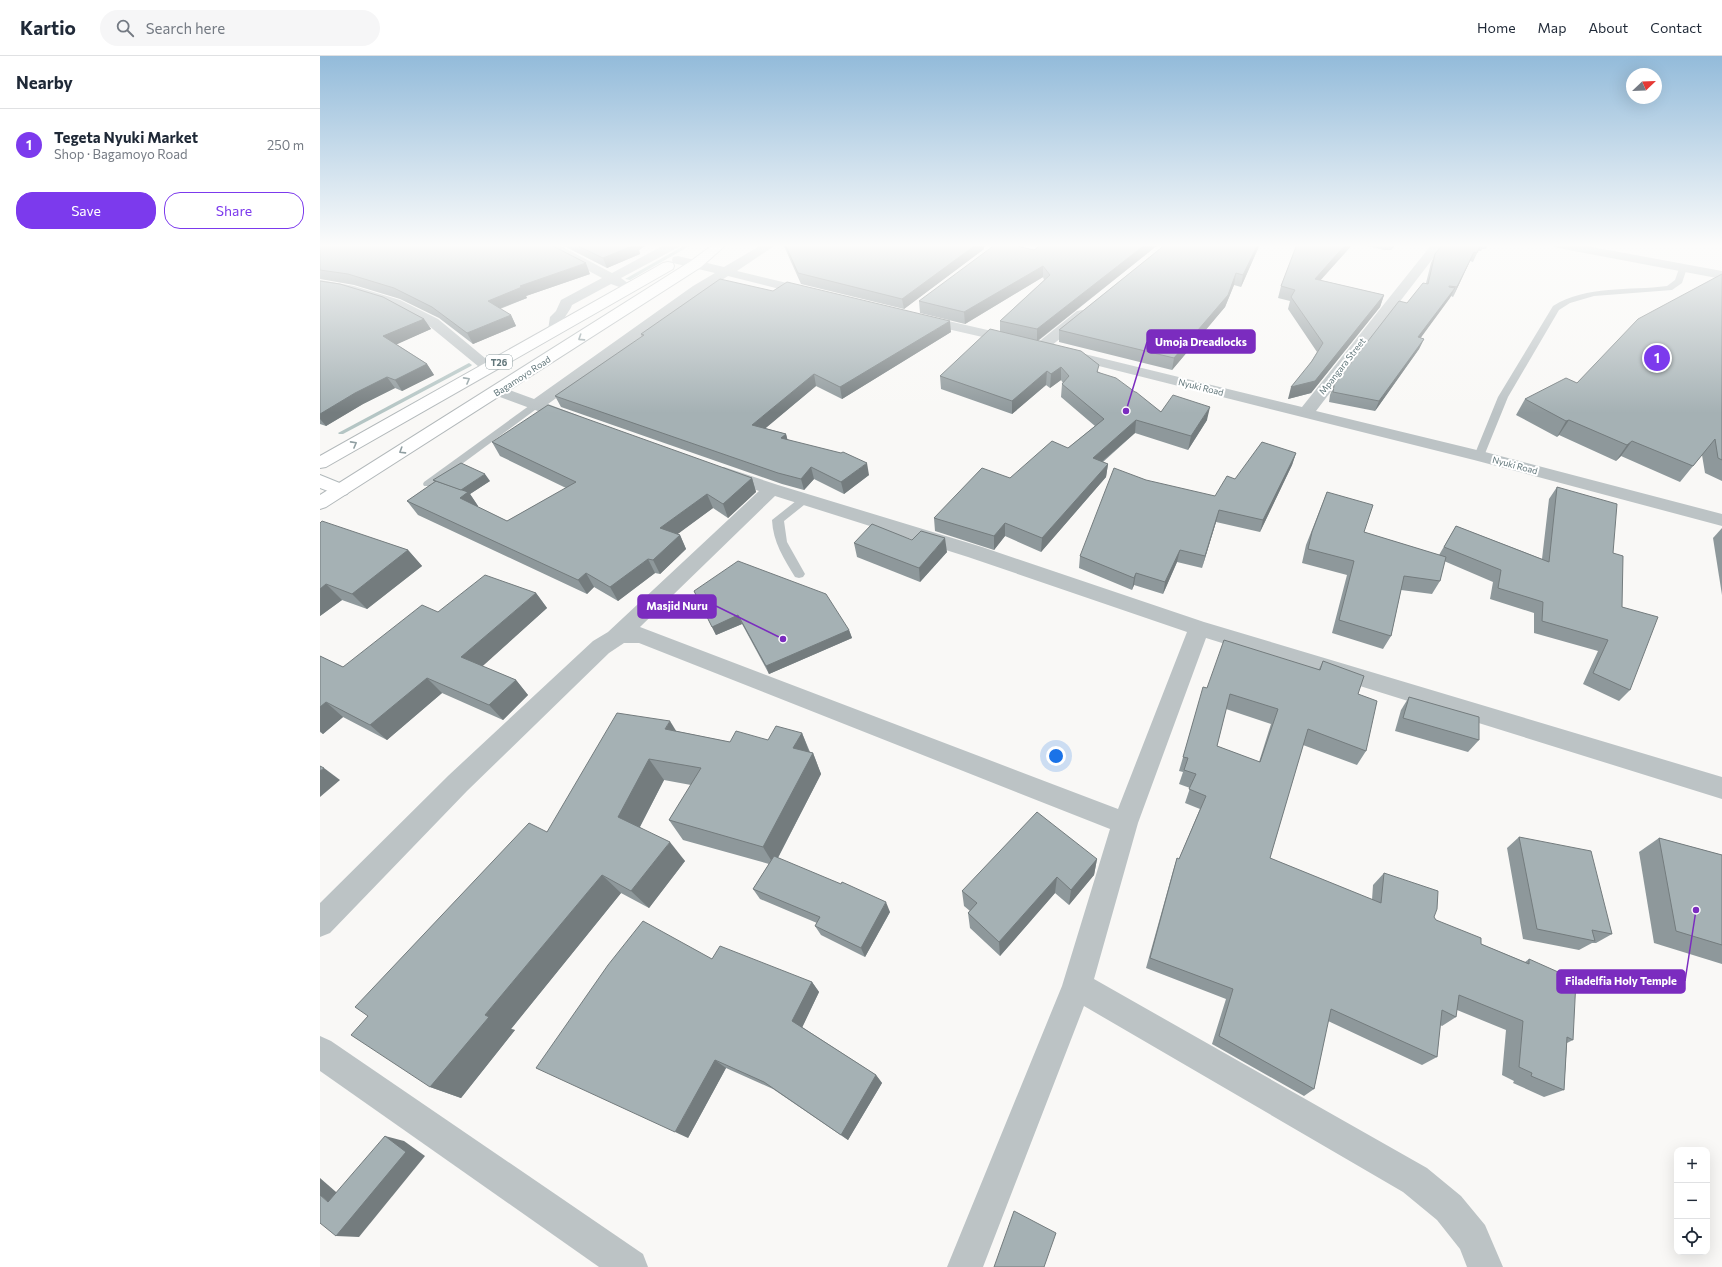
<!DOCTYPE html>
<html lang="en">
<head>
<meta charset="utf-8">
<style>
	body { margin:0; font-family:Commissioner,sans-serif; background:#f6f6f7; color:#1f2937 }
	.controls { position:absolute; right:12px; bottom:12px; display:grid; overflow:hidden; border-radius:8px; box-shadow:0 4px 16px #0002 }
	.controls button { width:36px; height:36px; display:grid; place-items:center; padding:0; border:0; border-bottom:1px solid #e0e1e3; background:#fff; color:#1f2937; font:20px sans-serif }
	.compass { position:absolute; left:1306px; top:12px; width:36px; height:36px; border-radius:50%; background:#fff; box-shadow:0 4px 16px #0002; rotate:67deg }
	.you { position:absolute; left:736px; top:700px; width:14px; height:14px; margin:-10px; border:3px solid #fff; border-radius:50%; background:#1a73e8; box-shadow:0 0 0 6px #1a73e833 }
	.badge { display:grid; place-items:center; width:26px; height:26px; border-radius:50%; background:#7c3aed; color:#fff; font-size:13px; font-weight:700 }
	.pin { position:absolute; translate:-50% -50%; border:2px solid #fff; box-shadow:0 1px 4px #0006 }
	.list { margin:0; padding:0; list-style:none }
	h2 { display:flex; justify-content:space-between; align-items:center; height:52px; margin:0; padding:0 16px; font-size:17px }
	h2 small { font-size:13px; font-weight:400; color:#747a83 }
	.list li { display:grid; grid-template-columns:26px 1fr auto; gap:12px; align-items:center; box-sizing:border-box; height:72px; padding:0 16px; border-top:1px solid #e0e1e3 }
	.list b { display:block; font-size:15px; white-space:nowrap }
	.list p { margin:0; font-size:13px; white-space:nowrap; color:#747a83 }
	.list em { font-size:13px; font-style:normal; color:#747a83 }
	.actions { display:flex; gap:8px; padding:12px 16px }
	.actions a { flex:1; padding:9px 0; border:1px solid #7c3aed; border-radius:16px; text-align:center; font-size:14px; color:#7c3aed }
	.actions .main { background:#7c3aed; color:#fff }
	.icon { flex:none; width:22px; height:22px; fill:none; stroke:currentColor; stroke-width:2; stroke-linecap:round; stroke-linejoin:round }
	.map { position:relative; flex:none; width:1402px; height:1211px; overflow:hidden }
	header { display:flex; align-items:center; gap:24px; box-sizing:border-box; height:56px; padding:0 20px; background:#fff; border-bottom:1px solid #e0e1e3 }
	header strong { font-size:19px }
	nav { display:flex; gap:22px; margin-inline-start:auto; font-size:14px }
	.search { width:280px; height:36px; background:#f6f6f7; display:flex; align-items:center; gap:10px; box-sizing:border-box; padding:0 14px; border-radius:22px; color:#747a83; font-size:15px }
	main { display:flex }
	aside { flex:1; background:#fff }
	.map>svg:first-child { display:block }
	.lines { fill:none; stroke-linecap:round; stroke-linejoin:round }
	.stream { fill:#b4c5c4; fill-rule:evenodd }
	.secondary-casing { stroke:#b1b9bb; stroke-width:2 }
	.highway-casing { stroke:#b2b8ba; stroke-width:2 }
	.lane { fill:#bcc3c5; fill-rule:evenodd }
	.street { fill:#bcc3c5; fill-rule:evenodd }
	.secondary { fill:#fff; fill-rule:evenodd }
	.highway { fill:#fff; fill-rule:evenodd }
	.wall { fill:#8e989b; fill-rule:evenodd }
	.shaded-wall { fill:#747c7e }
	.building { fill:#a5b1b4; stroke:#747c7e; fill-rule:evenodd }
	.oneway { stroke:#909fa2 }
	.labels { text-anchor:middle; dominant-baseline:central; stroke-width:4; stroke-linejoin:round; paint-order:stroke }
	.shield { fill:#fff; stroke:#909fa2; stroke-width:1 }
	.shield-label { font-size:9px; font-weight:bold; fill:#61767a }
	.far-street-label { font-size:9px; fill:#61767a; stroke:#fff }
	.leader { fill:none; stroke:#7b2cbf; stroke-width:1.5 }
	.callout-dot { fill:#7b2cbf; stroke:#fff; stroke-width:1.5 }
	.callout { fill:#7b2cbf; stroke:#7b2cbf; stroke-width:1.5 }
	.callout-label { font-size:11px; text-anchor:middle; font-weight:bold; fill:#fff }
</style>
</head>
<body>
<header>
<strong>Kartio</strong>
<div class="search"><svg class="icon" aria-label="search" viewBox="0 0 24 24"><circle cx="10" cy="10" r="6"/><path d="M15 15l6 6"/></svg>Search here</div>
<nav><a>Home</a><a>Map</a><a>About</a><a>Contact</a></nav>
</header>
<main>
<aside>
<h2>Nearby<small></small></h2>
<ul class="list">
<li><span class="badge">1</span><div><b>Tegeta Nyuki Market</b><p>Shop · Bagamoyo Road</p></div><em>250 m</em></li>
</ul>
<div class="actions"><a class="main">Save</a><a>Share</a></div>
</aside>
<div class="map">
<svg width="1402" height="1211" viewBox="0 0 1402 1211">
	<rect width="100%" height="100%" fill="#f9f8f6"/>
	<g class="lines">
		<g class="stream">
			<polygon points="367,188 373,188 310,224 305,223"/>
			<polygon points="149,307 152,309 151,310 23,378 19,378 18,377"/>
		</g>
		<g class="secondary-casing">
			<polygon id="secondary" points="0,419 27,430 30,434 27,438 21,440 0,432"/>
		</g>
		<g class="highway-casing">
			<g id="highway">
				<polygon points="394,188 407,188 381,211 6,451 0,453 0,439 371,205"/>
				<polygon points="348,206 353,207 354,210 353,213 6,411 0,412 0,400 343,207"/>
			</g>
		</g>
		<g class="lane">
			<path d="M1360,210H1366L1367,212L1362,227L1352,234L1274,240L1250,247L1239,254L1188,341L1164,400L1159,403L1155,402L1154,400L1178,341L1233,250C1267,229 1309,235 1347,230L1355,224Z"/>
			<polygon points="216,346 221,349 219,351 112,430 104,430 103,428 104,426 213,347"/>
			<path d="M485,440L489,441L490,443L489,445L464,465L467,486L485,518L483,521L479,522L475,521C464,503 453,486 452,464L481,441Z"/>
		</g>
		<g class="street">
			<path d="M222,188H237L292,217L346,188H361L359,191L301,222L309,228L307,231L302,232L291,228L252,249C250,255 245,259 244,264C242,269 243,273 240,277L235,278L230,277L228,274L230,261L236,255L241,244L282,222L224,191Z"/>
			<polygon points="443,188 457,188 417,215 496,234 498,237 496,240 491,241 408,220 383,236 228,348 257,359 259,362 257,365 251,367 245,365 172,338 170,335 172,332 178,330 214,343 373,230 395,217 353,207 352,204 353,201 358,200 404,211"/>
			<polygon points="1112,188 1124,188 996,355 1165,396 1402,458 1402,470 1154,404 739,300 737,297 739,294 744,293 982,351"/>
			<polygon points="1232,188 1256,188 1402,215 1402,223 1238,192 1234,191"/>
			<polygon points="0,224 34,230 80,244 118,263 177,312 174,315 169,317 164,315 108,269 70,250 27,237 0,232"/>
			<polygon points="762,254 767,255 769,258 767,261 726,294 721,295 716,294 714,291 716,288 757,255"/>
			<polygon points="602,259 698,281 700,284 698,287 693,288 597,266 595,263 597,260"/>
			<path d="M404,411L458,429L662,491L884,566L1402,721V743L886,582L818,767L774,923L1107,1112L1141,1140L1165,1169L1183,1211H1147L1140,1193L1117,1164L1083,1136L764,950L663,1211H627L742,930L790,773L319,587H304L289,597L147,735L10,877L0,881V847L129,719L273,585L288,576L439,435L398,420L395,416L398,412ZM455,440L648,501L867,576L798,753L320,571Z"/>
			<polygon points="0,980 11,985 323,1198 328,1211 279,1211 0,1015"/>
		</g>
		<use href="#secondary" class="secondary"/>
		<use href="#highway" class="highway"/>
	</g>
	<g class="wall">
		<polygon points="0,188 270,218 206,240 207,242 180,253 191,259 196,270 153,288 119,262 80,243 34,229 0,223"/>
		<polygon points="240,188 328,188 319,194 320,198 287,212"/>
		<polygon points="463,188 667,188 664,191 664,193 584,253 481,228"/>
		<polygon points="722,188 839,188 718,285 779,316 841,356 887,364 868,394 815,377 783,406 788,408 786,421 721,496 685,480 674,494 615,475 614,462 748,392 775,370 741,341 742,328 743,327 741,324 730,332 726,329 692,358 621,333 620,320 680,276 680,265 724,224 723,221 645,268 600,257 599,245 714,194"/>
		<polygon points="846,188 940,188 921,231 914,229 905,251 852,314 739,286 739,274"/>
		<polygon points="977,188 1033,188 1000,224 1064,239 1060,251 991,337 968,343 997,296 968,253 970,245 958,242 961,230"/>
		<polygon points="1040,188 1076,188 1071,194 1064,194"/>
		<polygon points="1123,188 1168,188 1166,193 1162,193 1161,195 1158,195 1153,206 1150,205 1133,241 1131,240 1100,282 1104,283 1099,293 1055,355 1009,346 1010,339 1014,329 1087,247 1106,227 1111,207 1115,198"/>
		<polygon points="1402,218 1402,425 1385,417 1382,399 1360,426 1301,400 1296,405 1239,379 1237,381 1196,359 1205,343 1257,327"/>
		<polygon points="0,225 104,263 111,273 76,288 107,308 114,319 82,335 75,332 43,348 6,370 0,368"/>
		<polygon points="631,276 522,343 496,330 445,372 466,378 467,383 549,419 524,438 494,423 484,434 462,428 241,351 235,340 322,281 321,278"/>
		<polygon points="172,386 432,422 436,436 408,462 393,452 357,478 360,479 366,493 340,518 335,517 298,545 274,531 267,538 98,459 87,445 115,426 113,424 170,425 150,438 158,450 158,451 187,465 246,432 180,400"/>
		<polygon points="976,397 972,409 940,476 896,466 882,512 857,506 843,538 814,529 812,534 759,512 760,500 895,440 915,423"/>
		<polygon points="1237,431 1293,497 1302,551 1310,634 1299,645 1263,628 1278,595 1214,577 1214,557 1170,543 1173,526 1124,505 1120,525 1112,538 1081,534 1071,580 1063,593 1012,577 1027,519 982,507 986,489 1007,436 1044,476 1119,499 1136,470 1222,503 1229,443"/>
		<polygon points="0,467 88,494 102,510 47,553 22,544 0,560"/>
		<polygon points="1402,472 1402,539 1393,482"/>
		<polygon points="534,487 627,496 600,526 537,501"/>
		<polygon points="374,535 529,574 532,582 449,618 422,568 396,579"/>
		<polygon points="216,537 227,552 162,610 196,624 208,639 183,664 122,637 67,684 23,661 3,678 0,676 0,600 23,611 118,556"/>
		<path d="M1003,605L1038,638L1046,695L1037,709L983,689L950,802L1052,844L1053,829L1064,817L1116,864L1161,888L1205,906L1209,903L1253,984L1247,987L1244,1034L1224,1041L1193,1027L1194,1025L1182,1019L1186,974L1137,954L1136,961L1122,970L1120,969L1117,1001L1102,1009L1008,965L994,1033L984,1040L892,988L906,943L826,912L853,815L857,802L859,803L880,753L865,747L870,732L859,728L863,716L859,715L879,646L887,632L999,613ZM906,653L951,668L939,706L897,690Z"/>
		<polygon points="1089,641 1159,684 1148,696 1075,675 1081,654"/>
		<polygon points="356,675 410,686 448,684 482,677 490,696 493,697 501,718 458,802 570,856 545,901 501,879 495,870 497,867 440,843 433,833 449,808 363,784 349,764 371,729 344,724 320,771 365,805 329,852 301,837 191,973 195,974 141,1042 110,1031 227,776"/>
		<polygon points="1199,781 1292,878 1276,887 1272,887 1259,894 1203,883 1187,792"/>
		<polygon points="1339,782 1402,799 1402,908 1334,887 1319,796"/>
		<polygon points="777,803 774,819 749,849 735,837 680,900 650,872 648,857 650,855 644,850 642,835"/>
		<polygon points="392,903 492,926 499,936 482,971 556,1019 562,1027 528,1084 453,1033 406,1012 368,1082"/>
	</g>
	<g class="shaded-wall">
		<polygon points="312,188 328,188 319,194 320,198 287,212 283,202"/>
		<polygon points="657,188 667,188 664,191 664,193 584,253 582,243"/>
		<polygon points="826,188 839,188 717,285 717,273"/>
		<polygon points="938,188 940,188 921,231 923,219"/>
		<polygon points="1026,188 1033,188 991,235 995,223"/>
		<polygon points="1073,188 1076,188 1071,194"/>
		<polygon points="1154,196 1150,205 1133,241 1137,231"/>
		<polygon points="266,207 270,218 206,240 207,242 173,255 168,245 200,230"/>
		<polygon points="723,210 723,221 645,268 644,256"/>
		<polygon points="916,217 914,229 905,251 852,314 854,302"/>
		<polygon points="1135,232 1130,242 1094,291 1098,281"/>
		<polygon points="1064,239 1060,251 991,337 968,343 971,331"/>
		<polygon points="191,259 196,270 153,288 147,277"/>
		<polygon points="104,263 111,273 71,291 63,280"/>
		<polygon points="630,265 631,276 522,343 520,331"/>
		<polygon points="1104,283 1099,293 1055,355 1059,345"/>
		<polygon points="107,308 114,319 82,335 75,324"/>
		<polygon points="741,311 741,324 730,332 731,318"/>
		<polygon points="727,315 726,329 692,358 692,345"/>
		<polygon points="494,318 496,330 435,381 432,369"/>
		<polygon points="67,321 75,332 43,348 6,370 0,363 0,358 35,337"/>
		<polygon points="890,351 887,364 868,394 871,380"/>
		<polygon points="816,364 815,377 771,415 773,402"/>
		<polygon points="1249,364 1239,379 1237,381 1246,365"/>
		<polygon points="466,378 469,389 461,382"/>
		<polygon points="1312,385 1301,400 1296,405 1307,389"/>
		<polygon points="976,397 972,409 940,476 943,464"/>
		<polygon points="547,407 549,419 524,438 521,426"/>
		<polygon points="788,408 786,421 721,496 722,482"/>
		<polygon points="491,411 494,423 484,434 481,423"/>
		<polygon points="165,418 170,425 150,438 158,450 150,456 140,442 138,436"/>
		<polygon points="432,422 436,436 408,462 403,448"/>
		<polygon points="387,438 393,452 347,486 340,472"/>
		<polygon points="899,454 896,466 882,512 885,500"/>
		<polygon points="685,467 685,480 674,494 674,480"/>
		<polygon points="360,479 366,493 340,518 333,504"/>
		<polygon points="625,482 627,496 600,526 599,512"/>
		<polygon points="88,494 102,510 47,553 32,538"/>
		<polygon points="860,494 857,506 843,538 845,526"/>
		<polygon points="328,503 335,517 298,545 290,531"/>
		<polygon points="266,517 274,531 267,538 258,524"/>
		<polygon points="816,517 814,529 812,534 814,522"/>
		<polygon points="6,528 22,544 0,560 0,533"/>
		<polygon points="216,537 227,552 155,617 141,601"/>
		<polygon points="418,559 422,568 396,579 392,571"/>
		<polygon points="529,574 532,582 449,618 446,610"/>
		<polygon points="107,622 122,637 67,684 50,669"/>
		<polygon points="196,624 208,639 183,664 169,649"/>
		<polygon points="6,646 23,661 3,678 0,675 0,651"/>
		<polygon points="350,665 363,686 345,673"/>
		<polygon points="482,677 490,698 473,692"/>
		<polygon points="493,697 501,718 454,809 443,791"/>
		<polygon points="329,703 344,724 315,780 298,761"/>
		<polygon points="4,712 20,724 0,741 0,715"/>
		<polygon points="350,786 365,805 329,852 311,835"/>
		<polygon points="777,803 774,819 749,849 751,834"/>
		<polygon points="282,819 301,837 191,973 195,974 141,1042 110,1031 165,959"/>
		<polygon points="737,821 735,837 680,900 679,886"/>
		<polygon points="566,846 570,856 545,901 541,892"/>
		<polygon points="492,926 499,936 481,974 472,965"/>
		<polygon points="395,1004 406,1012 368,1082 355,1076"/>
		<polygon points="556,1019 562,1027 528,1084 521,1079"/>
		<polygon points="65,1080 84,1085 105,1100 39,1181 16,1180"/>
		<polygon points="0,1122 31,1149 8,1146 0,1139"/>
	</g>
	<g class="building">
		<polygon points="0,188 229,188 266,207 200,230 202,231 168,245 191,259 147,277 112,251 74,232 28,218 0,214"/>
		<polygon points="254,188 317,188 283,202"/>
		<polygon points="465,188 657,188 582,243 478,217"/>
		<polygon points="676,188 688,188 714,194 722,188 826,188 717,273 680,265 730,219 723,210 644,256 599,245"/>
		<polygon points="846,188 938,188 923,219 916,217 908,239 854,302 739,274"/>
		<polygon points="977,188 1026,188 995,223 1064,239 995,325 971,331 992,305 1003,287 971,241 975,234 961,230"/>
		<polygon points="1123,188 1161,188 1157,197 1154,196 1137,231 1129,230 1129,231 1135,232 1098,281 1104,283 1059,345 1013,336 1014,329 1079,245 1087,247 1103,227 1108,228 1115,198"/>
		<polygon points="1402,218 1402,404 1398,402 1395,383 1373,410 1312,385 1307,389 1249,364 1246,365 1205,343 1246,322 1257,327 1318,263"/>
		<polygon points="400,223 453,235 467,226 630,265 520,331 494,318 432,369 466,378 461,382 521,397 523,396 547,407 521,426 491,411 481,423 458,417 235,340 324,279 321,278"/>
		<polygon points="0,225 20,228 63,241 104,263 63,280 107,308 75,324 67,321 35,337 0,358"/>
		<polygon points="670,273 761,295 779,309 777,316 796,322 815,336 816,336 841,356 853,339 890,351 871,380 816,364 773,402 788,408 722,482 685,467 674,480 614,462 662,412 690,422 732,385 748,392 784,363 742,328 749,320 741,311 731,318 727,315 692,345 620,320"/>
		<polygon points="228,349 432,422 403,448 387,438 340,472 360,479 333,504 328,503 290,531 266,517 258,524 87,445 116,425 148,436 140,442 187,465 256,426 172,386"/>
		<polygon points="942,386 976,397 943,464 899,454 885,500 860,494 845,526 816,517 814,522 760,500 794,412 826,424 895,440 907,420 915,423"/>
		<polygon points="141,407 165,418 141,434 113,424"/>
		<polygon points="1237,431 1297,448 1293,497 1303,500 1302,551 1338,561 1310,634 1273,617 1288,584 1222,565 1223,546 1178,532 1181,514 1124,491 1136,470 1229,506"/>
		<polygon points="1007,436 1053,449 1044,476 1126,501 1120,525 1084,520 1071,580 1019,564 1034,505 988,493 992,476"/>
		<polygon points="2,465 88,494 32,538 6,528 0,533 0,467"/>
		<polygon points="552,468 592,484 601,475 625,482 599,512 534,487"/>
		<polygon points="418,505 506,538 529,574 446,610 418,559 392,571 374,535"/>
		<polygon points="165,519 216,537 141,601 196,624 169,649 107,622 50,669 6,646 0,651 0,600 23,611 102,549 118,556"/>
		<path d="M904,584L1000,614L1003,605L1044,620L1038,638L1057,645L1046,695L988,673L950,802L1061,847L1064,817L1118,835L1117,853L1114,861L1116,864L1161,882V888L1209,908V903L1256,924L1253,984L1247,981L1244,1034L1211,1020L1212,1017L1199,1011L1203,965L1139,939L1136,961L1122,954L1117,1001L1011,953L994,1033L899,980L913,933L830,902L857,802L859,803L886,740L869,733L876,718L864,714L868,702L863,701L883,631L887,632ZM910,638L958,653L940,706L897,690Z"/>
		<polygon points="1089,641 1159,661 1159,684 1083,662"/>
		<polygon points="297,657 350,665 345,673 410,686 416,675 448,684 456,670 482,677 473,692 493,697 443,791 349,764 381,712 329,703 298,761 350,786 311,835 282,819 165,959 169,961 110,1031 31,979 48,960 35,951 209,767 227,776"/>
		<polygon points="0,710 4,712 0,715"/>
		<polygon points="717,756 777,803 751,834 737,821 679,886 648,857 657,847 642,835"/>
		<polygon points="1199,781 1271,795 1292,878 1272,874 1275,885 1217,873"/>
		<polygon points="1339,782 1402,799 1402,889 1356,875"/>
		<polygon points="454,800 521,828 522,826 566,846 541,892 495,870 500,861 433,833"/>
		<polygon points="323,865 392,903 400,890 492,926 472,965 556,1019 521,1079 444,1026 395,1004 355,1076 216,1012 288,909"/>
		<polygon points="65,1080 86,1096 16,1180 0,1167 0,1139 8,1146"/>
		<polygon points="694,1155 736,1177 724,1211 674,1211"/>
	</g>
	<defs><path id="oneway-chevron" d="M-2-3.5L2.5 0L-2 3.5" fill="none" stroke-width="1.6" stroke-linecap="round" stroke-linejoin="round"/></defs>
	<g class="oneway">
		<use href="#oneway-chevron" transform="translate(261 282) rotate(147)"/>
		<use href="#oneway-chevron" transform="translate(147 324) rotate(-29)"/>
		<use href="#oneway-chevron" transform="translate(34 388) rotate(-29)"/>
		<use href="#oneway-chevron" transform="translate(82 395) rotate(148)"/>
	</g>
	<linearGradient id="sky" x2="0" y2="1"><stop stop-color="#93bbda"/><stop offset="0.53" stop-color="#fcfcfb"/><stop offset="1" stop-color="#fcfcfb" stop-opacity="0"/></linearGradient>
	<rect width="1402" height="357" fill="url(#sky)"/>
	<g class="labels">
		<rect class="shield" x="166" y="299" width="26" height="14" rx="3"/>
		<g class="shield-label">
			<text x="179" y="306">T26</text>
		</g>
		<g class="far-street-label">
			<text transform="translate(1022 310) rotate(-52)">Mpangara Street</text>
			<text transform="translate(202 320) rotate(-33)">Bagamoyo Road</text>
			<text transform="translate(881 331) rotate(14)">Nyuki Road</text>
			<text transform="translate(1195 409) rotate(15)">Nyuki Road</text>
		</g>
	</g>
	<path class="leader" d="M806 355L827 286M463 583L396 550M1376 854L1365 925"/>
	<g class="callout-dot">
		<circle cx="806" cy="355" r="4"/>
		<circle cx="463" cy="583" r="4"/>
		<circle cx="1376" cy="854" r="4"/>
	</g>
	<g class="callout">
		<rect x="827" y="274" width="108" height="23" rx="4"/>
		<rect x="318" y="539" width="78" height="23" rx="4"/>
		<rect x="1237" y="914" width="128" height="23" rx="4"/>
	</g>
	<g class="callout-label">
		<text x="881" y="290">Umoja Dreadlocks</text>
		<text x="357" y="554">Masjid Nuru</text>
		<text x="1301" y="929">Filadelfia Holy Temple</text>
	</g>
</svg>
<div class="controls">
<button>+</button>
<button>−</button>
<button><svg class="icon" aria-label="locate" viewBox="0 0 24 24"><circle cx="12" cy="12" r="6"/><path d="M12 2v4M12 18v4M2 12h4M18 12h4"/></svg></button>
</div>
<svg class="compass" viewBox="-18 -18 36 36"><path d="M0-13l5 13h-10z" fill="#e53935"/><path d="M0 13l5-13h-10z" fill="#747a83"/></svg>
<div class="you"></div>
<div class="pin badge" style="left:1337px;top:302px">1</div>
</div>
</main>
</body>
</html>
